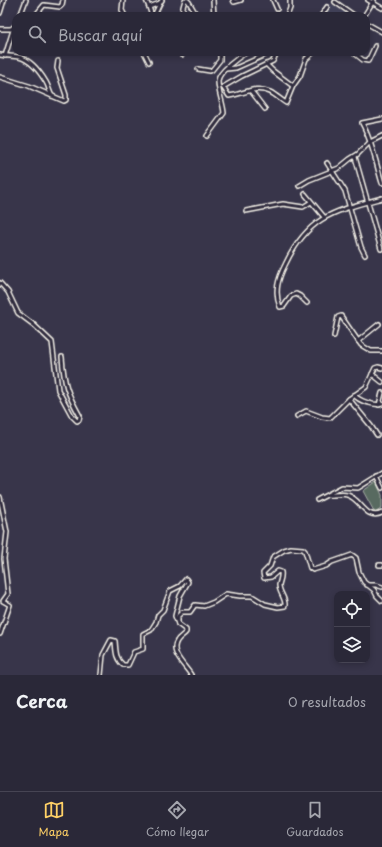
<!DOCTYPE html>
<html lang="es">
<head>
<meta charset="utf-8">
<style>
	body { margin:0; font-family:"Playpen Sans",sans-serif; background:#363443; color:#f1f3f6 }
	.controls { position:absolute; right:12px; bottom:12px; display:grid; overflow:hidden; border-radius:8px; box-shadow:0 2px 6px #0003 }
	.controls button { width:36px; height:36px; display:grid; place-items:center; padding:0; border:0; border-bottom:1px solid #464453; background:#2a2838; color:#f1f3f6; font:20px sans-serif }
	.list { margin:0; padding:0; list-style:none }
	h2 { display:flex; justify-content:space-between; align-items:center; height:52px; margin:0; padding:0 16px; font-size:17px }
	h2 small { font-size:13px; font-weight:400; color:#a5a6ae }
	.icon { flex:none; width:22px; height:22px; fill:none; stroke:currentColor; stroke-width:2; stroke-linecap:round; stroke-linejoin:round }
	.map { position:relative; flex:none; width:382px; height:675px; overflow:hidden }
	.search { position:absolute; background:#2a2838; box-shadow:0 2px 6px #0003; left:12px; right:12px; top:12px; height:44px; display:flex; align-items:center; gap:10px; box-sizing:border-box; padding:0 14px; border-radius:12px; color:#a5a6ae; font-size:15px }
	.sheet { height:116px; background:#2a2838 }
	nav { display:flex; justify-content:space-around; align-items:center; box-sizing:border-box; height:56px; border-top:1px solid #464453; background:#2a2838; font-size:11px; color:#a5a6ae }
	nav a { display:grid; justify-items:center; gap:2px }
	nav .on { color:#ffd166 }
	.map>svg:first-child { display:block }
	.built { fill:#43425a }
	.green { fill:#596a61; stroke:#a6aea4 }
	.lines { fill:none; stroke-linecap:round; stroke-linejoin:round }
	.minor-casing { stroke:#f4f1e8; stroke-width:6 }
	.minor { stroke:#2f2a3d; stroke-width:3 }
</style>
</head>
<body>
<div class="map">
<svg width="382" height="675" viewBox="0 0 382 675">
	<rect width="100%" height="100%" fill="#38354a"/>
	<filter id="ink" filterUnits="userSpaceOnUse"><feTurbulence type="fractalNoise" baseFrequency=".025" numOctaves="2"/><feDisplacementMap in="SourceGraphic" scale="8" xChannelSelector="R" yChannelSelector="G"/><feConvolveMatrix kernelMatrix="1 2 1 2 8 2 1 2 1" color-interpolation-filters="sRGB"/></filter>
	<g filter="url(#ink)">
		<polygon class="built" points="331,4 351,16 322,16"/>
		<polygon class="green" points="376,482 382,495 382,508 375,513 363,491"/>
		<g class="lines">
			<g class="minor-casing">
				<g id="minor">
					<polyline points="123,0 122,10 125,16"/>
					<polyline points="146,0 149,7"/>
					<polyline points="187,0 189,2 197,16"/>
					<polyline points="213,0 214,16"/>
					<polyline points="233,0 234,2 241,0"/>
					<polyline points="273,0 277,9"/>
					<polyline points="368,0 382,8"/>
					<polyline points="335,2 355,16"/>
					<polyline points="0,13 4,0"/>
					<polyline points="20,16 26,0"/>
					<polyline points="35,16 44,5 60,7 62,5 63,0"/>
					<polyline points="152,16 149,7 160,3 162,0"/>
					<polyline points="154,16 160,3"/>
					<polyline points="182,16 183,7 185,0"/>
					<polyline points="287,16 290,8 290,0"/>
					<polyline points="321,16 327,7"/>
					<polyline points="364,16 374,0"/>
					<polyline points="366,23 382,32"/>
					<polyline points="0,29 11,29 16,25"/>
					<polyline points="144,52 149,62"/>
					<polyline points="182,52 182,55"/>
					<polyline points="303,52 309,55"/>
					<polyline points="353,52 363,60 368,61 375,46"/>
					<path d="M0,55C6,56 13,56 19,57C31,60 40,72 46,82C49,87 49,91 52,96"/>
					<polyline points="5,56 14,27"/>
					<polyline points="266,64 273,71 293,86"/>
					<polyline points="198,69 210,71 212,70 220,60 220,52"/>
					<polyline points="226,69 236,68 265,55"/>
					<polyline points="0,77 29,86 64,101 66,100 66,95 57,68 58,61"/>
					<path d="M223,87L229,96C244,94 255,85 270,92C276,95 281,100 286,103L293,86L300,76L306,59L314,52"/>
					<polyline points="223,87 242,76 273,61 277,52"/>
					<polyline points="251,91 265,109"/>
					<path d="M382,119L362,123C372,141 376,163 382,183"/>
					<path d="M207,136L224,113C223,102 218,92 218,81C218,72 239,57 247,52"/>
					<polyline points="355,157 381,249"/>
					<polyline points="327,163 345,191 361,247 365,255"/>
					<polyline points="299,186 309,180 339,168 350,159 358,154 370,142 382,136"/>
					<polyline points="305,194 324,217"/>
					<polyline points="246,211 283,204 303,207 311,202"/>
					<path d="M0,283L8,292L18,313L34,325L52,342L58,390L72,416L77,421L79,420L80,416C67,393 64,384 62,357"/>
					<path d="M307,303L300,296L296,294L291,296L284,306L280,307C274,292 278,279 285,265C308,216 334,211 382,198"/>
					<polyline points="334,336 338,317 341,316 361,345 371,351 382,351"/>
					<polyline points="358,341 379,324"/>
					<polyline points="372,374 382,382"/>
					<path d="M354,395C359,401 374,406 382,404"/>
					<polyline points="349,399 371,426 377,435"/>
					<polyline points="379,405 382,393"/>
					<polyline points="297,416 306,411 322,417 330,418 349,399 366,387 375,368 378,367 382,368"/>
					<polyline points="376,476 382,488"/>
					<path d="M328,495C334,496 342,493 347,495C361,498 365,521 382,513"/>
					<polyline points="0,497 7,532 4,559 8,594 3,601 10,605 0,634"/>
					<polyline points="317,500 342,487 358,488 382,473"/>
					<polyline points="379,565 382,565"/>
					<polyline points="367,585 376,585 382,587"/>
					<path d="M178,624V616L182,612H190L195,605L204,606L214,602L226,594L240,596H252L265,604L278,607L285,606C286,598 279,593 279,585C280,580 282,577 281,572L278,571L271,577L264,578L263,573L270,566L273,557L284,550L291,548L303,549L305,551L310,568L313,570L326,566L332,562L352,555L356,558L359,572L364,582L374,590L377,596L382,601"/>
					<path d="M101,675L103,655L111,640L115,641C116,650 115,658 123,665H128L134,652L143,649V634L151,630L156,622L158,615L163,610L170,591L180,586L186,579L188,582L180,596L175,616L178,624L186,630V632C184,635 179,637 177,641C169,653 186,666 191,675"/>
				</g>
			</g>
			<use href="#minor" class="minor"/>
		</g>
	</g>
</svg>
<div class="controls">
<button><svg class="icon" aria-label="locate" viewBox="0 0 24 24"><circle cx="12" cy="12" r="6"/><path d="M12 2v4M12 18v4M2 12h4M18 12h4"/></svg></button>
<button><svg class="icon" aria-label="layers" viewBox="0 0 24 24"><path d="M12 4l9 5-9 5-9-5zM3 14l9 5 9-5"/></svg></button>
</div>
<div class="search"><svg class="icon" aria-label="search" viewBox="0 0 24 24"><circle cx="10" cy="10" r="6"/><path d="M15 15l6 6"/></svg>Buscar aquí</div>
</div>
<section class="sheet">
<h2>Cerca<small>0 resultados</small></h2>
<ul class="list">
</ul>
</section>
<nav>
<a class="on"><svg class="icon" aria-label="map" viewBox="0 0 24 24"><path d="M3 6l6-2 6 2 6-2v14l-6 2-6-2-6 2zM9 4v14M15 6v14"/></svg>Mapa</a>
<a><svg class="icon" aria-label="directions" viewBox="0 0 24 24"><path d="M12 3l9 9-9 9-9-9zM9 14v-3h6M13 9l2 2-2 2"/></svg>Cómo llegar</a>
<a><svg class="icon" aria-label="saved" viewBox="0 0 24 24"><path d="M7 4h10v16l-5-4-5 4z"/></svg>Guardados</a>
</nav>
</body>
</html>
